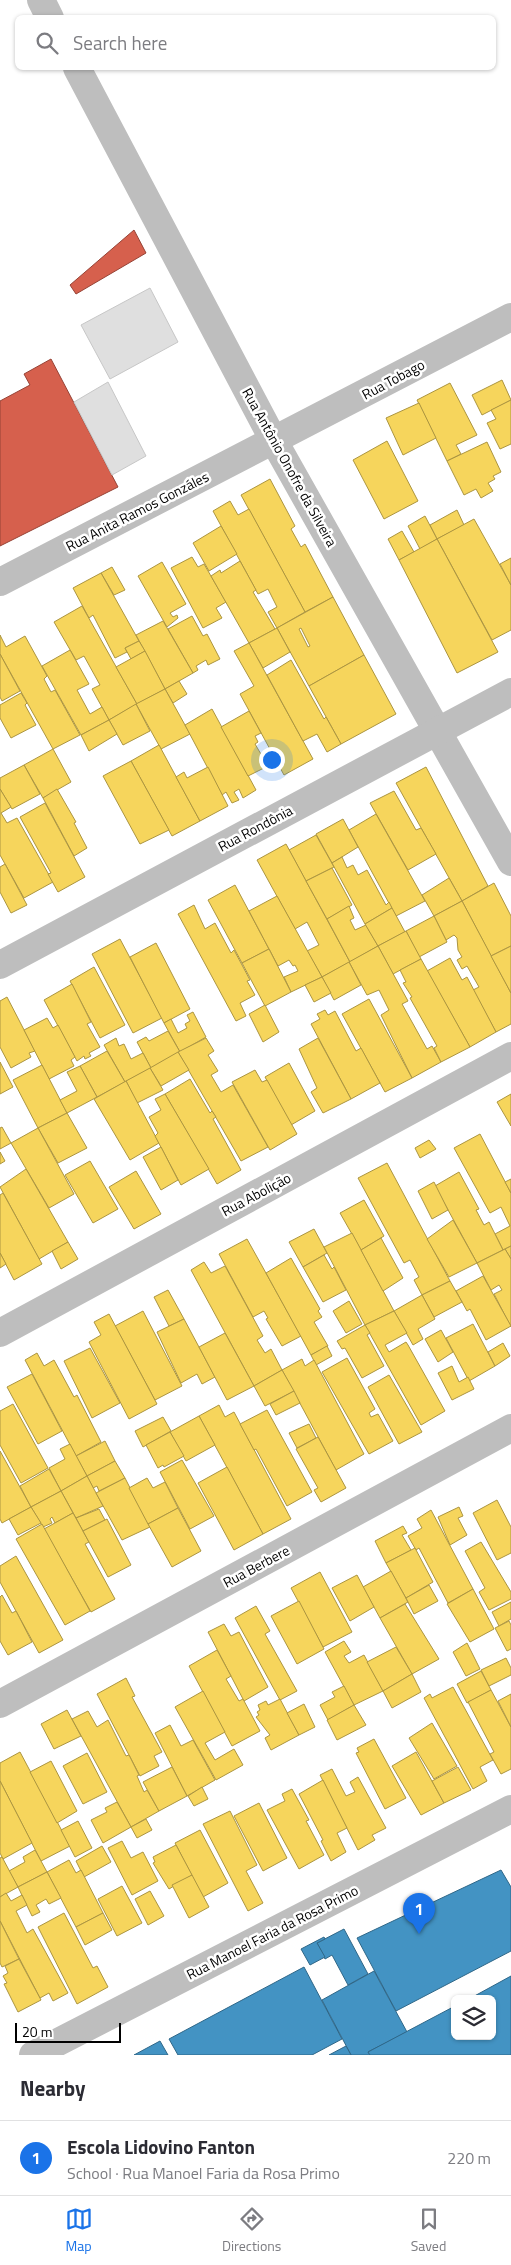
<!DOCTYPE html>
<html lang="en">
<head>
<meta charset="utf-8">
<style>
	body { margin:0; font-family:"Titillium Web",sans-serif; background:#f7f7f7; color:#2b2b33 }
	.controls { position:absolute; right:15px; bottom:15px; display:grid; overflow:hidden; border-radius:8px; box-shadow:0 1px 4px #0004 }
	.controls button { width:45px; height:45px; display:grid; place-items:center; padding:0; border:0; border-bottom:1px solid #e1e1e2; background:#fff; color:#2b2b33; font:25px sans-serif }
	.scale { position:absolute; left:15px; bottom:12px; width:106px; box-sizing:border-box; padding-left:5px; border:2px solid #000; border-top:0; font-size:14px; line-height:18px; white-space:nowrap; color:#000; -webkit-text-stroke:4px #fff; paint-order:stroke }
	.you { position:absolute; left:271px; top:759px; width:18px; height:18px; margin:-12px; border:4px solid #fff; border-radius:50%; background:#1a73e8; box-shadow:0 0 0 8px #1a73e833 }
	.badge { display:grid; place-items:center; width:32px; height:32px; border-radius:50%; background:#1a73e8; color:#fff; font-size:16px; font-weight:700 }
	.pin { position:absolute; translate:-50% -41px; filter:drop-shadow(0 1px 2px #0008) }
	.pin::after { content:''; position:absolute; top:26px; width:18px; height:15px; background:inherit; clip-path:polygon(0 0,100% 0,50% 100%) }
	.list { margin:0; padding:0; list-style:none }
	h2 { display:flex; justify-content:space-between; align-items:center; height:65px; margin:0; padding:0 20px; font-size:21px }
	h2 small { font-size:16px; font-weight:400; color:#7c7c81 }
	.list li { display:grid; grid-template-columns:32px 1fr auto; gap:15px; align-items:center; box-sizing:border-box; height:75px; padding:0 20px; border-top:1px solid #e1e1e2 }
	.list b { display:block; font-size:19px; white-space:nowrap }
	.list p { margin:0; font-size:16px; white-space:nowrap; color:#7c7c81 }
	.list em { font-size:16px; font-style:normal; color:#7c7c81 }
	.icon { flex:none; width:28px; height:28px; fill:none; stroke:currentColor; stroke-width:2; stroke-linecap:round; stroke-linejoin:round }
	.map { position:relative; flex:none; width:511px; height:2055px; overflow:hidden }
	.search { position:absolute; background:#fff; box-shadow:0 1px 4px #0004; left:15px; right:15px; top:15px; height:55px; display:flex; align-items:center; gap:12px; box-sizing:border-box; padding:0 18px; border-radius:8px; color:#7c7c81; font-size:19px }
	.sheet { height:140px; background:#fff }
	nav { display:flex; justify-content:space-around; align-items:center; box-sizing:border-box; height:70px; border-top:1px solid #e1e1e2; background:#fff; font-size:14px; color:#7c7c81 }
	nav a { display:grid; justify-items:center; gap:2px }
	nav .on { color:#1a73e8 }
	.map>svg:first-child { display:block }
	.homes { fill:#f6d55c; stroke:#ac9540; fill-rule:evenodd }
	.shops { fill:#d6604d; stroke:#964336 }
	.schools { fill:#4393c3; stroke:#2f6788 }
	.building { fill:#dfdfdf; stroke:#c7c7c7 }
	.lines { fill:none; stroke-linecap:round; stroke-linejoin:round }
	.minor { stroke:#bebebe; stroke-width:28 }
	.labels { text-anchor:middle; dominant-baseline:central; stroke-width:5; stroke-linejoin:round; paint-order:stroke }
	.street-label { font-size:14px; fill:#000; stroke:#fff }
</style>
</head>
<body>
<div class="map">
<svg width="511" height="2055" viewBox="0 0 511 2055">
	<rect width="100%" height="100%" fill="#fff"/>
	<g class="homes">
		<polygon points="502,380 511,400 482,415 472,395"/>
		<polygon points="450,383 477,435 456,445 461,454 447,461 417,400"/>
		<polygon points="511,400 511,444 500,449 487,423 496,419 491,410"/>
		<polygon points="419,403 436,438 403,455 386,418"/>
		<polygon points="387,441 418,501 384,519 353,460"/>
		<polygon points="487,442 501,472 493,476 495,479 488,483 493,491 481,498 476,489 464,495 447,461"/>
		<polygon points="270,479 295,526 291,529 301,547 305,544 333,597 305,612 241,495"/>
		<polygon points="230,501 238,515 249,509 305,612 277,628 268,612 277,607 268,589 258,594 213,511"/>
		<polygon points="457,510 464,525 437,539 430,525"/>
		<polygon points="425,516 437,539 420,549 408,526"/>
		<polygon points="474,519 511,585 511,630 492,640 437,539"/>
		<polygon points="221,526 237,554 209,571 193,543"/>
		<polygon points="402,531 414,552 399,560 388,539"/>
		<polygon points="437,539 498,652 457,673 399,560"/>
		<polygon points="192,557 198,567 204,564 226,602 216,608 222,618 203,628 171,568"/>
		<polygon points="511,558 511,585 500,564"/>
		<polygon points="240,561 256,590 253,592 275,629 249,643 211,576 220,570 221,573"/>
		<polygon points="162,562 186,604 170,613 173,617 177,615 178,618 167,627 138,576"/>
		<polygon points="112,567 125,590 114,595 101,573"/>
		<polygon points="101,573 139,641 125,648 127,652 115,658 93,615 89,618 73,588"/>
		<path d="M333,597L364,655L309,686L277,628ZM301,628L310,646L308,647L299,629Z"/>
		<polygon points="82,606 137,704 109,720 92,689 100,685 84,656 76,660 54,622"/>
		<polygon points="192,616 203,636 207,634 220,659 208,665 206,660 196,666 198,670 193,673 168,629"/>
		<polygon points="163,621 193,673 165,689 136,635"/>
		<polygon points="277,628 290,652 263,668 249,643"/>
		<polygon points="0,635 6,647 25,636 47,676 44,679 51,692 55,690 80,735 53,749 0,654"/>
		<polygon points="139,641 145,651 131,659 125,648"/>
		<polygon points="249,643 313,759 284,775 240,694 254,686 234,651"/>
		<polygon points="70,650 89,684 77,690 90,714 102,707 109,720 81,735 42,666"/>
		<polygon points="145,651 165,689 137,704 116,667"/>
		<polygon points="0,654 20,691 2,701 0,697"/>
		<polygon points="364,655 396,714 341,744 309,686"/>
		<polygon points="291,660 324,719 326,717 341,744 327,752 317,734 303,741 267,675"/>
		<polygon points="179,681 187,694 173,703 165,689"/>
		<polygon points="165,689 190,734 161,749 136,704"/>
		<polygon points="21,693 27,703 25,705 36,725 11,738 0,718 0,705"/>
		<polygon points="136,704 150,731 123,745 109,720"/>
		<polygon points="212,709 256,790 243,798 239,789 234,792 239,800 232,803 226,792 222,795 185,725"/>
		<polygon points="249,711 261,733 255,736 258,742 255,744 268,766 248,776 221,727"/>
		<polygon points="109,720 117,734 89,751 81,735"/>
		<polygon points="159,745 200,821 172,836 131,761"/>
		<polygon points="53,749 71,782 43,798 24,765"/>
		<polygon points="131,761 169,830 140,844 103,776"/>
		<polygon points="24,765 40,794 12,809 0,789 0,778"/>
		<polygon points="208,767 228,806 200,821 176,777 184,772 187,778"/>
		<polygon points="426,767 488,886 462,901 396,783"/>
		<polygon points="0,789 11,807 1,813 7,823 17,818 53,882 24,898 0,855"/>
		<polygon points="57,789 76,822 74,823 87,848 74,856 43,798"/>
		<polygon points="394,791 416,830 421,828 436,854 408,870 370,803"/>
		<polygon points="45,803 85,877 58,892 48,874 51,873 20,817"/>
		<polygon points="376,814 425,901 396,916 349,830"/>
		<polygon points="343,819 358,847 332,863 316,834"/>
		<polygon points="316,835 334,867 306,881 289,850"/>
		<polygon points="286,844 350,962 322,977 307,951 319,945 307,922 295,929 257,860"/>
		<polygon points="342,857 347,868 353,865 358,875 367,870 386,905 389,902 392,908 365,924 332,863"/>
		<polygon points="5,864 27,905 11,913 0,892 0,867"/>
		<polygon points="332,868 352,905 327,919 306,881"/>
		<polygon points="449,878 462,901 434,916 422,895"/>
		<polygon points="494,883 511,916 511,946 491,956 462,901"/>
		<polygon points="235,885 269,949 242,963 208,900"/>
		<polygon points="277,896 322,977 291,992 284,977 298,971 295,965 293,966 289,960 278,966 249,911"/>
		<polygon points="462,901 511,993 511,1024 496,1032 473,990 479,987 467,966 462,969 457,960 462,957 458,950 457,938 454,935 446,940 434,916"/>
		<polygon points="194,905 205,929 215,923 231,953 234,950 250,980 247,981 255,995 240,1003 246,1016 236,1021 178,914"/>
		<polygon points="349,906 354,918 350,920 355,930 366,925 378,946 350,962 327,919"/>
		<polygon points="392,908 405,932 378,946 365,924"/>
		<polygon points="434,916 447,942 419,957 406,931"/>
		<polygon points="406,931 421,959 393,974 378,946"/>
		<polygon points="120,939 162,1018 133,1033 92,954"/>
		<polygon points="156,943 190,1009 164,1023 130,957"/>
		<polygon points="378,946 408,1001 402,1004 427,1049 432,1046 441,1062 412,1078 381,1015 389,1010 379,990 367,995 349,962"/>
		<polygon points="511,946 511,993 491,956"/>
		<polygon points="269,949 291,992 265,1006 242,963"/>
		<polygon points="450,958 462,980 467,977 496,1032 470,1047 427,971"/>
		<polygon points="421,959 470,1047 441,1062 434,1048 437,1046 410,998 412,997 403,983 406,982 400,970"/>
		<polygon points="349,962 361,985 334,1000 322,977"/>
		<polygon points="94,967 125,1025 100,1038 70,981"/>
		<polygon points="322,977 331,993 314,1002 305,985"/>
		<polygon points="72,984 91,1022 87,1024 100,1047 89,1053 91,1056 85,1059 84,1056 77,1061 44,1000"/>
		<polygon points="7,997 35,1051 29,1053 31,1057 11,1068 0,1047 0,1001"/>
		<polygon points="369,999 412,1078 385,1092 342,1014"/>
		<polygon points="265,1005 279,1032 263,1042 249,1014"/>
		<polygon points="325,1010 328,1015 335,1011 356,1051 361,1048 380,1083 351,1099 311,1024 320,1019 317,1014"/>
		<polygon points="193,1012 206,1037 180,1052 164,1023 171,1019 178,1033 187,1028 185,1024 190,1021 187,1015"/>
		<polygon points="47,1018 53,1028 58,1025 75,1057 71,1060 74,1066 49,1079 24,1030"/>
		<polygon points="168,1031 180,1052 151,1068 137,1042 146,1037 149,1041"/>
		<polygon points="116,1038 119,1046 124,1044 131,1059 143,1053 151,1068 125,1082 104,1045"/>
		<polygon points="206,1038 214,1051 208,1055 218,1071 211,1075 221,1092 233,1085 268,1147 241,1161 178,1052"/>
		<polygon points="318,1038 351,1099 323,1113 311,1092 317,1088 299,1049"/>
		<polygon points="107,1051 125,1082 97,1097 80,1066"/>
		<polygon points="178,1052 189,1070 161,1086 150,1068"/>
		<polygon points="0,1062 13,1087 0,1094"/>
		<polygon points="289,1063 315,1111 291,1125 265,1077"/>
		<polygon points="42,1065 67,1113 38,1128 13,1080"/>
		<polygon points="80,1066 97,1097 67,1113 60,1100 77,1091 67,1072"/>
		<polygon points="150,1068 163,1090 137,1103 126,1081"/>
		<polygon points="255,1070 262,1082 267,1080 297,1134 270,1150 232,1082"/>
		<polygon points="190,1079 210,1113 212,1111 216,1117 213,1119 241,1170 217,1184 165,1094"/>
		<polygon points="126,1081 159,1143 130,1160 94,1099"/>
		<polygon points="165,1094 209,1169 181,1185 155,1136 158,1133 149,1117 161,1110 155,1099"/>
		<polygon points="511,1094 511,1126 497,1102"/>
		<polygon points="67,1113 87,1148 58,1163 38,1128"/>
		<polygon points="2,1127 11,1143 0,1149 0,1128"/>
		<polygon points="38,1128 74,1194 49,1208 11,1143"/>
		<polygon points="480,1134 511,1193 511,1246 503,1250 495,1234 510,1226 501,1207 490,1213 454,1148"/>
		<polygon points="429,1140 436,1149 420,1158 415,1148"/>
		<polygon points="161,1147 178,1180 161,1190 143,1157"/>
		<polygon points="0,1152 5,1161 0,1164"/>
		<polygon points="90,1161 118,1209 93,1223 65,1175"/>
		<polygon points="387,1163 450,1281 422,1295 414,1280 419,1277 410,1260 404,1263 358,1178"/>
		<polygon points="26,1169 68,1242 39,1259 0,1187"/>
		<polygon points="136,1171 161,1214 134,1229 109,1187"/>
		<polygon points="459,1172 479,1209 476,1210 484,1225 489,1222 503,1250 477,1263 435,1186"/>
		<polygon points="511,1179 511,1193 505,1182"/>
		<polygon points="434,1182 448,1210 432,1219 418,1191"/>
		<polygon points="3,1193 42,1264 14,1280 0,1253 0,1195"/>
		<polygon points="364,1200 384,1236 361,1250 340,1213"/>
		<polygon points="453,1220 477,1263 449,1277 427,1239"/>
		<polygon points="314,1229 327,1253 303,1267 289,1242"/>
		<polygon points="352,1233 394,1311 365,1325 324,1247"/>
		<polygon points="381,1238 403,1278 383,1291 361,1250"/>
		<polygon points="247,1239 301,1336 282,1346 266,1319 268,1318 264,1311 253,1317 219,1254"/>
		<polygon points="68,1242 78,1259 61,1269 52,1251"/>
		<polygon points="511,1246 511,1259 505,1249"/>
		<polygon points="505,1249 511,1259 511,1327 494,1294 502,1290 499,1285 491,1290 477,1263"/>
		<polygon points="0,1253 6,1264 0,1268"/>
		<polygon points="324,1255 332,1269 334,1267 346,1290 323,1302 303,1267"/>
		<polygon points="291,1258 320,1309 318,1311 322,1317 314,1322 328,1346 311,1355 266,1273"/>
		<polygon points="204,1262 211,1273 225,1266 263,1336 257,1340 265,1353 271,1349 282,1370 254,1386 191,1270"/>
		<polygon points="483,1276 511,1326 486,1340 470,1309 467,1311 456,1291"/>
		<polygon points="450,1281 462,1302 434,1317 422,1295"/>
		<polygon points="168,1290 184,1319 169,1326 154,1297"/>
		<polygon points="422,1295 435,1319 418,1329 423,1339 413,1345 394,1311"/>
		<polygon points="349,1301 362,1324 346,1333 333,1311"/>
		<polygon points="143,1311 182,1386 155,1400 115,1326"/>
		<polygon points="394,1311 407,1333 385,1345 389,1352 406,1342 408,1345 445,1411 421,1425 365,1325"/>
		<polygon points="109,1314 157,1404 129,1419 89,1342 101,1335 94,1322"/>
		<polygon points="184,1319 215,1377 202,1384 197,1374 181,1383 157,1332"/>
		<polygon points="473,1324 495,1366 469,1381 446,1338"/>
		<polygon points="365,1325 370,1333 367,1335 384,1366 362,1378 345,1348 342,1349 337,1341"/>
		<polygon points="441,1330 453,1352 438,1362 425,1339"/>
		<polygon points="225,1333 254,1386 227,1400 199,1347"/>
		<polygon points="503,1343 510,1356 495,1366 488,1352"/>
		<polygon points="327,1346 332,1356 316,1365 311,1355"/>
		<polygon points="90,1348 120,1403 92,1418 64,1361"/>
		<polygon points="37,1353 44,1366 54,1360 74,1397 77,1395 101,1442 76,1456 25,1360"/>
		<polygon points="347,1358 375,1409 369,1413 371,1417 378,1414 393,1441 369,1454 322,1372"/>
		<polygon points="302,1359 305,1366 314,1360 364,1454 336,1470 282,1370"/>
		<polygon points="452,1366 459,1382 468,1377 474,1389 452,1400 438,1373"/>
		<polygon points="282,1370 294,1391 265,1406 254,1386"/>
		<polygon points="32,1374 62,1431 38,1444 7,1387"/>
		<polygon points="389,1375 422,1432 399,1444 368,1387"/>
		<polygon points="294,1391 300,1403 276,1415 270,1404"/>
		<polygon points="13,1404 48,1468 21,1483 0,1445 0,1411"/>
		<polygon points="219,1405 225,1417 234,1412 291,1519 263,1534 199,1416"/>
		<polygon points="267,1410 312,1492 287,1506 256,1449 254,1450 240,1424"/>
		<polygon points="199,1416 215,1445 186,1461 170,1432"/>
		<polygon points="163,1417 171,1431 143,1447 135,1431"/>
		<polygon points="309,1424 316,1438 297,1448 289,1433"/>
		<polygon points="170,1432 184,1456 164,1467 163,1465 158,1468 146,1445"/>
		<polygon points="318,1437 346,1488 321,1502 314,1490 318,1488 296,1449"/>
		<polygon points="105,1441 115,1461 87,1476 76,1456"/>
		<polygon points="70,1444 87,1476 61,1491 49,1468 65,1459 60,1449"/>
		<polygon points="0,1451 31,1507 2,1523 0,1519"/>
		<polygon points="182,1460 214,1516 190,1529 160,1472"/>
		<polygon points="115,1461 125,1478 99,1491 97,1486 93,1488 87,1476"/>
		<polygon points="227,1467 263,1534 234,1550 198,1483"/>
		<polygon points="49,1469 61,1491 31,1507 20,1486"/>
		<polygon points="87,1476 103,1506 76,1518 61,1491"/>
		<polygon points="125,1478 150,1527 122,1540 96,1493"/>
		<polygon points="147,1478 153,1488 165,1482 178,1508 148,1524 129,1488"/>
		<polygon points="61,1491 73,1513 55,1523 52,1517 50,1519 52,1523 43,1527 31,1507"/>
		<polygon points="497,1500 511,1527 511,1553 497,1560 473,1513"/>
		<polygon points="31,1507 41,1523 18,1535 9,1519"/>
		<polygon points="459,1507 463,1516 458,1518 467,1535 450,1545 438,1517"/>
		<polygon points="178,1508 201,1551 172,1567 148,1524"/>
		<polygon points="99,1509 105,1520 83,1531 76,1518"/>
		<polygon points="431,1510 473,1589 448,1603 419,1548 416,1550 408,1536 422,1528 417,1519"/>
		<polygon points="73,1513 89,1542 85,1544 115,1599 91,1612 44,1529"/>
		<polygon points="107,1519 131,1565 108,1577 83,1531"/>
		<polygon points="42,1524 90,1611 65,1625 16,1539"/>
		<polygon points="403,1526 407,1533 402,1535 411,1550 386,1563 375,1541"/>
		<polygon points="481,1542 511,1592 511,1599 489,1610 479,1592 485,1588 465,1551"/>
		<polygon points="415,1548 433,1582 406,1598 386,1563"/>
		<polygon points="16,1556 63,1640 39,1653 0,1582 0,1566"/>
		<polygon points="391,1571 408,1602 380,1618 363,1587"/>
		<polygon points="320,1572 352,1632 323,1647 291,1588"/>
		<polygon points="357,1575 374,1607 350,1621 332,1588"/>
		<polygon points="429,1585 438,1601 414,1614 406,1598"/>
		<polygon points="473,1589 494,1629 470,1642 447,1604"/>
		<polygon points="2,1595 12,1613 16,1611 32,1642 8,1655 0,1641 0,1597"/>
		<polygon points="299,1601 324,1649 297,1664 271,1616"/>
		<polygon points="511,1602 511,1619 499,1626 492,1612"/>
		<polygon points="405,1604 439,1659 412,1674 380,1618"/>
		<polygon points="256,1606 270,1631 265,1634 297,1691 280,1700 235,1618"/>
		<polygon points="509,1621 511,1625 511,1649 507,1651 495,1628"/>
		<polygon points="224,1624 231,1636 239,1632 268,1687 244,1701 208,1632"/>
		<polygon points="344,1641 351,1652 344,1656 349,1663 364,1655 383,1691 354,1705 325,1652"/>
		<polygon points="467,1643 480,1669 466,1676 453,1652"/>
		<polygon points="396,1647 412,1674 383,1691 367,1662"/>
		<polygon points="217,1650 231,1676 226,1679 239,1701 243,1699 260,1731 232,1746 189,1666"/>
		<polygon points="506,1658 511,1668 511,1675 489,1686 481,1670"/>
		<polygon points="481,1671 491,1690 467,1703 457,1684"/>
		<polygon points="412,1674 421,1692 392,1708 383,1691"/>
		<polygon points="126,1678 135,1696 132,1697 162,1752 154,1756 159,1766 140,1776 97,1694"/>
		<polygon points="344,1686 354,1705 328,1720 320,1705 335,1697 332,1692"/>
		<polygon points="453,1687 493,1760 480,1767 487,1781 473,1789 424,1698 430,1694 432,1698"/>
		<polygon points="491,1690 511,1727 511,1769 501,1774 490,1754 494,1752 468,1702"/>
		<polygon points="203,1691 225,1732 205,1743 215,1760 234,1749 243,1765 216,1780 175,1707"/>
		<polygon points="511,1694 511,1727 498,1701"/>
		<polygon points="280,1699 299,1735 271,1750 265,1738 270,1735 256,1717 259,1715 257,1712 260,1710 258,1705 266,1701 268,1705"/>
		<polygon points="304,1704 315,1727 299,1735 287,1713"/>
		<polygon points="354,1705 366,1725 337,1740 327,1720"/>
		<polygon points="67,1710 81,1736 54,1749 41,1724"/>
		<polygon points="88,1711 97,1727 108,1720 126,1756 129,1755 139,1775 137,1776 144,1792 147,1790 159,1811 131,1827 72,1719"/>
		<polygon points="432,1723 457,1766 434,1779 409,1738"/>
		<polygon points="170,1725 181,1746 193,1740 215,1780 187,1796 155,1733"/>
		<polygon points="374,1739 406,1798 385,1809 356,1753 359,1752 357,1748"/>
		<polygon points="20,1752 70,1846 41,1861 0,1781 0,1763"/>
		<polygon points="416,1752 444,1803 421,1815 392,1766"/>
		<polygon points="87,1753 107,1792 83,1804 63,1766"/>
		<polygon points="51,1761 77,1811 57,1823 30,1772"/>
		<polygon points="172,1767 187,1796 159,1811 143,1782"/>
		<polygon points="458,1767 471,1790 444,1803 432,1781"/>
		<polygon points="332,1769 346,1796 355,1792 350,1782 358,1777 386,1828 372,1835 375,1840 358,1850 320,1775"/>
		<polygon points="323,1780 347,1828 337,1833 346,1852 331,1861 321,1841 323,1840 299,1794"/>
		<polygon points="0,1781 32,1843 3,1859 0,1853"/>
		<polygon points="202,1787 208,1799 194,1806 188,1796"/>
		<polygon points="292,1789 309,1820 306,1821 324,1855 299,1869 267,1810 285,1801 282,1794"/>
		<polygon points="117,1802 131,1827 103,1843 91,1820 107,1812 105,1808"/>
		<polygon points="259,1803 287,1858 263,1871 234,1816"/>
		<polygon points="230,1811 257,1865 246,1871 263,1903 248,1911 203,1824"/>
		<polygon points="146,1819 152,1830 137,1838 131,1827"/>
		<polygon points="78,1821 92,1848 75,1857 61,1830"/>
		<polygon points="200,1830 228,1883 203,1897 175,1843"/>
		<polygon points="122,1841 131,1858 143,1852 158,1881 132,1895 108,1848"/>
		<polygon points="176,1845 192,1875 169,1889 153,1863 155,1862 153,1857"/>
		<polygon points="102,1846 111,1862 84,1877 76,1861"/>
		<polygon points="35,1850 47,1872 18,1887 9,1871 25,1862 23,1857"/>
		<polygon points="2,1857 18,1887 0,1897 0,1858"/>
		<polygon points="69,1860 76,1873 81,1870 103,1913 76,1927 47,1872"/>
		<polygon points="47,1872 61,1898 49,1904 46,1899 36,1905 40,1912 32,1916 18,1887"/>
		<polygon points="192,1875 209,1907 189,1918 172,1885"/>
		<polygon points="122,1886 142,1923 117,1936 98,1899"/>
		<polygon points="150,1891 164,1916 148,1925 135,1899"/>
		<polygon points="6,1893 11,1901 22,1895 27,1905 16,1911 27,1933 33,1929 68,1993 53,2001 49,1993 40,1998 0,1921 0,1897"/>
		<polygon points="64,1913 93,1968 97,1966 108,1987 77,2004 38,1927"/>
		<polygon points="103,1913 112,1930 85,1945 76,1927"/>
		<polygon points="0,1921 19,1959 2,1967 0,1963"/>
		<polygon points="19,1959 41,2000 18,2012 4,1984 7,1983 3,1976 8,1973 5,1966"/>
	</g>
	<g class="shops">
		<polygon points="134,230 146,253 76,294 70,285"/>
		<polygon points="51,359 118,487 0,546 0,401 30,385 24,374"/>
	</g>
	<g class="schools">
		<polygon points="501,1870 511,1887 511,1951 396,2011 357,1938"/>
		<polygon points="344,1929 368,1974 348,1985 332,1955 325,1959 317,1943"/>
		<polygon points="324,1937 325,1939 317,1943 325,1957 310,1965 301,1949"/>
		<polygon points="304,1967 342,2039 312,2055 178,2055 169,2039"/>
		<polygon points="374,1971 407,2032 368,2052 370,2055 351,2055 322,2000"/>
		<polygon points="511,1976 511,2055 370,2055 368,2052 455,2006 455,2036 492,2036 492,1999 469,1999"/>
		<polygon points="160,2041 168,2055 134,2055"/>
		<polygon points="346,2046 351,2055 329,2055"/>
	</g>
	<g class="building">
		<polygon points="150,288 178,342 110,379 81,325"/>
		<polygon points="108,382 146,456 112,475 74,402"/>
	</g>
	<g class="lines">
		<g class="minor">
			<polyline points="41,0 50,18"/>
			<polyline points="77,68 274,441 511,862"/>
			<polyline points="0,582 511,317"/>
			<polyline points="0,965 511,692"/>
			<polyline points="0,1333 511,1056"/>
			<polyline points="0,1704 511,1428"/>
			<polyline points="33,2055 511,1809"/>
		</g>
	</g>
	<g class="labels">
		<g class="street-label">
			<text transform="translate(393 379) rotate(-28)">Rua Tobago</text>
			<text transform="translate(290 467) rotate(61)">Rua Antônio Onofre da Silveira</text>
			<text transform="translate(137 511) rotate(-27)">Rua Anita Ramos Gonzáles</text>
			<text transform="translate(255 828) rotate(-28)">Rua Rondônia</text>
			<text transform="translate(256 1194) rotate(-28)">Rua Abolição</text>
			<text transform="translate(256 1566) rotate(-28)">Rua Berbere</text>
			<text transform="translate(272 1932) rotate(-27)">Rua Manoel Faria da Rosa Primo</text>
		</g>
	</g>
</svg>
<div class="controls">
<button><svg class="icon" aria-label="layers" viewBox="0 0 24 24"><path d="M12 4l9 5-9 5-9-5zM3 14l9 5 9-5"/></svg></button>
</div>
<div class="scale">20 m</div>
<div class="you"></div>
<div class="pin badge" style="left:419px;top:1934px">1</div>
<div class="search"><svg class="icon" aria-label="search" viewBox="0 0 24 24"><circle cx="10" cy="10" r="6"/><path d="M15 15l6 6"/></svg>Search here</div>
</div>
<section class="sheet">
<h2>Nearby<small></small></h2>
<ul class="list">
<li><span class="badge">1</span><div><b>Escola Lidovino Fanton</b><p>School · Rua Manoel Faria da Rosa Primo</p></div><em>220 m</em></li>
</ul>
</section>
<nav>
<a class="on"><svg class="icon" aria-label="map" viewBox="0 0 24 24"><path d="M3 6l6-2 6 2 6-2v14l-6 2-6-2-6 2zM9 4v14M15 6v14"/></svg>Map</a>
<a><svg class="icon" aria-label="directions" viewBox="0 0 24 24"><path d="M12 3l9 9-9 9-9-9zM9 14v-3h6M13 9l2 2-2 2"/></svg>Directions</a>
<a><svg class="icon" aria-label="saved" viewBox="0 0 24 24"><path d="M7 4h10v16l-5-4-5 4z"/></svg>Saved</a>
</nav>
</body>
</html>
